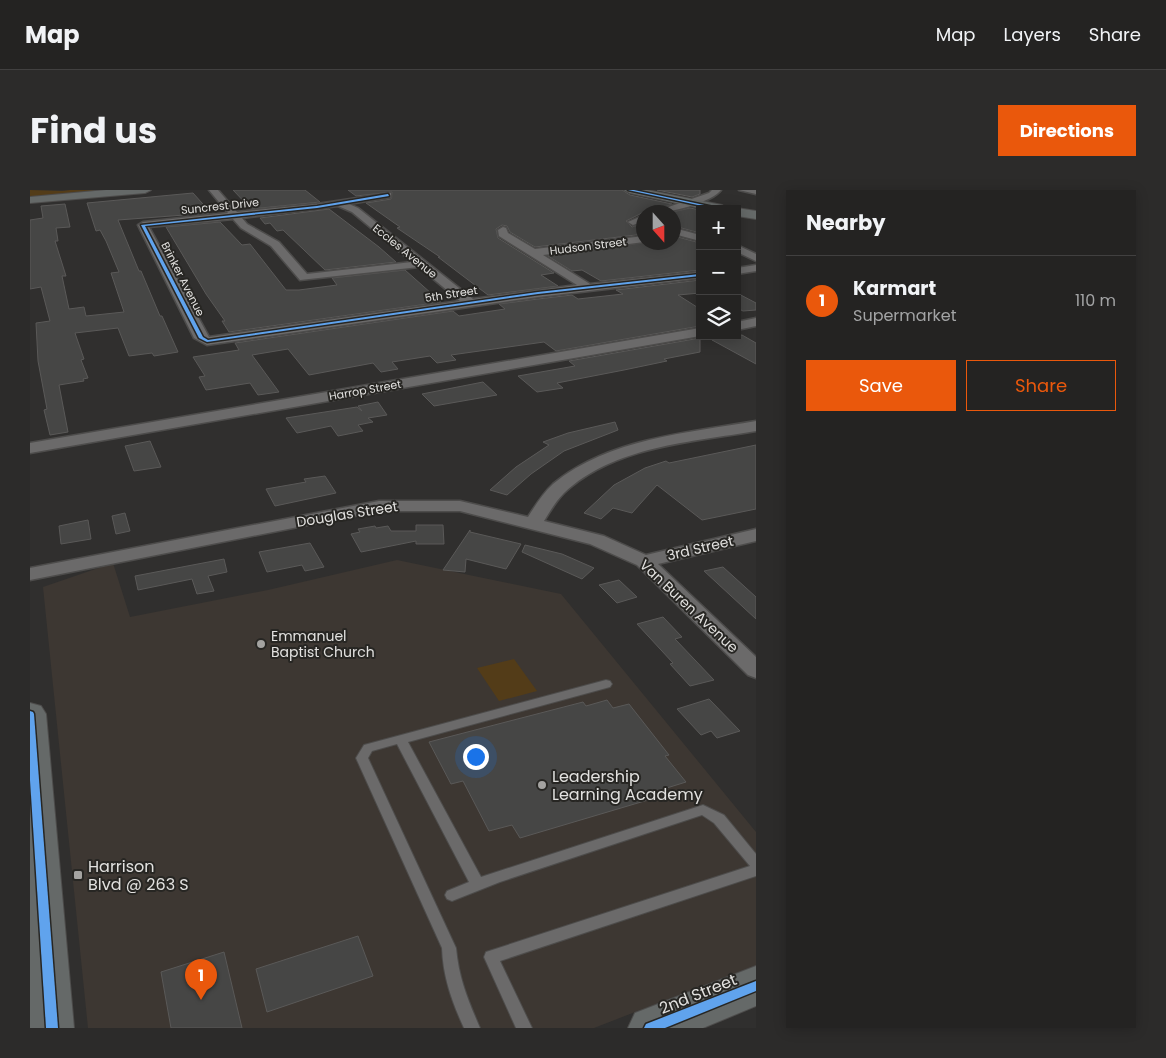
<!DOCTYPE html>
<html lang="en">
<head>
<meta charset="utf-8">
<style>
	body { margin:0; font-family:Poppins,sans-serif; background:#2c2b2a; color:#f1f3f6 }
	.controls { position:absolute; right:15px; top:15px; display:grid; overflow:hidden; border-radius:0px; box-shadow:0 2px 12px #0003 }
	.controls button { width:45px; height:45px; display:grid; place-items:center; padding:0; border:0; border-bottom:1px solid #414040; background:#242322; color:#f1f3f6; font:25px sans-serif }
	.compass { position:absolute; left:606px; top:15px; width:45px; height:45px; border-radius:50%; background:#242322; box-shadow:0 2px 12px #0003; rotate:159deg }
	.you { position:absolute; left:445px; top:566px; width:18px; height:18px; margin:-12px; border:4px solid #fff; border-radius:50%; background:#1a73e8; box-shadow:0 0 0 8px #1a73e833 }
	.badge { display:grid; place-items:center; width:32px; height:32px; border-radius:50%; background:#ea580c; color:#fff; font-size:16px; font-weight:700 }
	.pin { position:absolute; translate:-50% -41px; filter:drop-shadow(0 1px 2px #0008) }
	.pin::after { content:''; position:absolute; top:26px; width:18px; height:15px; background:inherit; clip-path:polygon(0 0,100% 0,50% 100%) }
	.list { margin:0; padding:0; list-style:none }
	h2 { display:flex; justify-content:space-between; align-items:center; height:65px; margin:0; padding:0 20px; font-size:21px }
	h2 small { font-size:16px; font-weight:400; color:#a3a4a5 }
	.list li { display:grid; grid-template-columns:32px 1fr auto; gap:15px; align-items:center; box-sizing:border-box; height:90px; padding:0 20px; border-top:1px solid #414040 }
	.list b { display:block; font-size:19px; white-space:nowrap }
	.list p { margin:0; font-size:16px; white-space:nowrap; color:#a3a4a5 }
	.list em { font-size:16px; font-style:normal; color:#a3a4a5 }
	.actions { display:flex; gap:10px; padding:15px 20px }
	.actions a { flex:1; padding:11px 0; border:1px solid #ea580c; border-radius:0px; text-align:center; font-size:18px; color:#ea580c }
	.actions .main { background:#ea580c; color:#fff }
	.icon { flex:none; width:28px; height:28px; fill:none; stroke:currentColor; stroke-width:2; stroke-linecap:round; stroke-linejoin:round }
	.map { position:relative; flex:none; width:726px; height:838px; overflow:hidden; border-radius:0px }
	header { display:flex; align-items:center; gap:30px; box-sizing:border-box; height:70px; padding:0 25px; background:#242322; border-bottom:1px solid #414040 }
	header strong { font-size:24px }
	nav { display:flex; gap:28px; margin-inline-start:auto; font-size:18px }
	.intro { display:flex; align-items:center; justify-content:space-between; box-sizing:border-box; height:120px; padding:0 30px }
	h1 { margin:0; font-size:35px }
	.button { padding:12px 22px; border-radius:0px; background:#ea580c; color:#fff; font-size:18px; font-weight:700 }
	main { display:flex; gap:30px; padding:0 30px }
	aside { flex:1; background:#242322; border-radius:0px; box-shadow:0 2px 12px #0003 }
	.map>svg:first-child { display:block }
	.built { fill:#3d3732 }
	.green { fill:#533c18 }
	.building { fill:#464645; stroke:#5a5958 }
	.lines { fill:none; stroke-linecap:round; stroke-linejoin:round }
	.lane-casing { stroke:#4d4c4b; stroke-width:2 }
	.street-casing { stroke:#4d4c4b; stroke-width:3 }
	.secondary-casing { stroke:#4d4c4b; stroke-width:2 }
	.lane { fill:#6b6a6a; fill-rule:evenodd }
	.street { fill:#6b6a6a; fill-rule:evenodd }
	.secondary { fill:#656968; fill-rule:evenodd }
	.cycleway-casing { stroke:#272623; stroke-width:3 }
	.cycleway { fill:#60a3ed; fill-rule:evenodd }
	.poi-dot { fill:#a4a3a1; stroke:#272623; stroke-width:2 }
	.labels { text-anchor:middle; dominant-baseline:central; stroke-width:4; stroke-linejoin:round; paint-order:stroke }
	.far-street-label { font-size:11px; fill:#e2e1df; stroke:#272623 }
	.street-label { font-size:14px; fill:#e2e1df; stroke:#272623 }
	.poi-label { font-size:14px; fill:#e2e1df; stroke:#272623; text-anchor:start }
	.near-poi-label { font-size:16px; fill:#e2e1df; stroke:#272623; text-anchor:start }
	.near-street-label { font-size:16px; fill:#e2e1df; stroke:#272623 }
</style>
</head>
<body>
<header>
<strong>Map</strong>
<nav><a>Map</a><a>Layers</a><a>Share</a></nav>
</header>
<div class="intro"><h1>Find us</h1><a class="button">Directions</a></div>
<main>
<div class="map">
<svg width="726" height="838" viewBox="0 0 726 838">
	<rect width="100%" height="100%" fill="#302f2e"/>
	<polygon class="built" points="367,370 531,404 726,642 726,775 564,838 58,838 13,397 83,373 100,427 238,400"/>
	<g class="green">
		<polygon points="0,0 35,1 40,1 32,0 81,0 0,7"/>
		<polygon points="484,469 507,501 469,511 447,478"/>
	</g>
	<g class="building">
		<polygon points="203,0 275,0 290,12 221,19"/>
		<polygon points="318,0 592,0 600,5 642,14 622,22 614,22 596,31 602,37 614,33 614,44 505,57 480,42 477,36 472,35 466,39 468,48 524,83 511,85 528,96 458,105 408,67 410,67 367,38 370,37 336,13 361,9 362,2 326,6"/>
		<polygon points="627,0 670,0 670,4 662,7"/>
		<polygon points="163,3 181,23 88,30 109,81 111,81 130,126 132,126 148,162 124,166 122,163 99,166 88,138 45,143 54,169 51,170 58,188 53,189 54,191 29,195 38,242 20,245 14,220 17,219 8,171 6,133 20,131 11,97 0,99 0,30 13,28 11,16 35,14 40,37 26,38 28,51 25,51 36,86 32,86 39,119 54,117 56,126 94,122 81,83 89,82 76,51 70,40 66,41 57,13"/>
		<polygon points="660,18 670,20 670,43 644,36 642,22"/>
		<polygon points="299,19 349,57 366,72 295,80 253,40 247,41 240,33 235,34 230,28"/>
		<polygon points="190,32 212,55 220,54 256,100 269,100 307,95 302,88 375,80 411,112 199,142 192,131 195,131 176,104 136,37"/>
		<polygon points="644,46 670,53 670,80 571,91 552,80 542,81 518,66 616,52 644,52"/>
		<polygon points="670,90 670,103 648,105 670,119 670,136 526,161 514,152 421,165 426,170 407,173 400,166 362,172 368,179 351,182 343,173 279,185 258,159 222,165 249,202 228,205 220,193 176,200 169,187 175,186 163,167 209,160 205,153 423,121 429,126 475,119 469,114 508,109 542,105 548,109 593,104 586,100"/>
		<polygon points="707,103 726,113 726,120 713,121 707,118"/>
		<polygon points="712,145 726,153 726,174 682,150"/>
		<polygon points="670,148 670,162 634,169 637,171 594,180 527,193 533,198 507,202 488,186 545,176 539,171"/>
		<polygon points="453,192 467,205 404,216 392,204"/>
		<polygon points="348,212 357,225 338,228 343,232 328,235 333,241 308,246 301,236 267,243 256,228 327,217 332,221 328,216"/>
		<polygon points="585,232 588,240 534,261 501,284 477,305 460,300 486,277 519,255 513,252 538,243"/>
		<polygon points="120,251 131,277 104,281 95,256"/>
		<polygon points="726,255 726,319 672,330 627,295 602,323 583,318 571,329 554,323 584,295 615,278 636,271 639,273"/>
		<polygon points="295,286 306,303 245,316 236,299 276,292 274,289"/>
		<polygon points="95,323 100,341 86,344 82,326"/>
		<polygon points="58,330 61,349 31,354 29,336"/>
		<polygon points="386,335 413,335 414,354 386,354 386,351 331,362 321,344 330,342 328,339 345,336 346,338 358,336 361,341 386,341"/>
		<polygon points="440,340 440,342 491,354 476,379 436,369 435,382 413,380"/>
		<polygon points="280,353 294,377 275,381 272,375 237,382 229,362"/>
		<polygon points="495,355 532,364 564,378 552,389 492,362"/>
		<polygon points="194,369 197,382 178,386 184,401 167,404 162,389 108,400 105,386"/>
		<polygon points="693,377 726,407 726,429 674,381"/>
		<polygon points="589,390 607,407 587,413 569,395"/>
		<polygon points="633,427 652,447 645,449 684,490 660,496 640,474 643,473 607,434"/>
		<polygon points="679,509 710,541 687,548 681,541 671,545 647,519"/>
		<polygon points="577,510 583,518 599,514 639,565 635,566 656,592 624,602 628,607 490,648 482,635 459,641 433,591 421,594 399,552 553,512 556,516"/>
		<polygon points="328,746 343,786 237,822 226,779"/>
		<polygon points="194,762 212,838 141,838 131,782"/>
	</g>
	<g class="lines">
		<g class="lane-casing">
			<path id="lane" d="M576,490L580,491L582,494L580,497L378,552L451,687L673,615L694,625L726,664V686L470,771L502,838H486L454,767L456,762L720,676L684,633L672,625L470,692L422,711L417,709L415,705L417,701L439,692L367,554L342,561L338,568L426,758C429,789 438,810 450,838H434C422,812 413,787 412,758L326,568L334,555Z"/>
		</g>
		<g class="street-casing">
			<g id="street">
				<path d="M179,0H188L207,22L287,14L361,3V7L319,14L328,18L443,109L547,95L469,46L468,40L473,37L476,38L478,43L505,59L614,46V52L513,65L560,94L670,82V88L508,107L177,155L164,148L108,35L113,32L198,23ZM308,16L322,22L382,72L277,84L249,52L217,34L212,28ZM203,29L211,38L241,56L270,90L389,77L430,111L179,147L119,37Z"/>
				<path d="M682,0H691C682,12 639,24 624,22L679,3Z"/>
				<polygon points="709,0 726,0 726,4"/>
				<polygon points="614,25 614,31 603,35 598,32"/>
				<polygon points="644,38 670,45 670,51 644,44"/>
				<polygon points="707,55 726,64 726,71 707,62"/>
				<polygon points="726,75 726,81 707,84 707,78"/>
				<polygon points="726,128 726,136 707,140 707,132"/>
				<polygon points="670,138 670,146 0,263 0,253"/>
				<path d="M726,231V241C662,252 584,256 534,303C526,311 520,321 514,331L574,346L616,365L726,339V351L628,374L726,467V488L718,485L607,375L560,354L430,321H349L0,390V378L349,311H430L498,327C505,316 513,303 523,294C579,248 658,243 726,231Z"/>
			</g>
		</g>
		<g class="secondary-casing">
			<g id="secondary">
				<polygon points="76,0 121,0 115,3 0,13 0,7"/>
				<polygon points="594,0 617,0 692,15 698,19 674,19 600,3"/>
				<polygon points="707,18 726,21 726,29 707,26"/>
				<polygon points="0,513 11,516 16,524 44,838 0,838"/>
				<polygon points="726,776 726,816 673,838 598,838 605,823"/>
			</g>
		</g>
		<use href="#lane" class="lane"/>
		<use href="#street" class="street"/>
		<use href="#secondary" class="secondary"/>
		<g class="cycleway-casing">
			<g id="cycleway">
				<polygon points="598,0 604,0 693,19 686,19"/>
				<polygon points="358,4 359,6 287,18 115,36 173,147 178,150 508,102 670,84 670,86 508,104 177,152 169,148 111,35 287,16"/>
				<polygon points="0,521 3,522 4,524 28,838 16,838 0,590"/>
				<polygon points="726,791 726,801 635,838 614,838 616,834"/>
			</g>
		</g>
		<use href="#cycleway" class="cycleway"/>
	</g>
	<g class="poi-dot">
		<circle cx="231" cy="454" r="5"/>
		<circle cx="512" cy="595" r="5"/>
		<rect x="43" y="680" width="10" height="10" rx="2.5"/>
	</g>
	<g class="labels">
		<g class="far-street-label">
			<text transform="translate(190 16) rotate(-6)">Suncrest Drive</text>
			<text transform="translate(558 56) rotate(-7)">Hudson Street</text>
			<text transform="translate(375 61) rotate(39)">Eccles Avenue</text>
			<text transform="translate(153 89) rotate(63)">Brinker Avenue</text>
			<text transform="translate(421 104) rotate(-9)">5th Street</text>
			<text transform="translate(335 200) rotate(-10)">Harrop Street</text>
		</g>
		<g class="street-label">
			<text transform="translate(317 324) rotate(-9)">Douglas Street</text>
			<text transform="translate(670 358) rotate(-13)">3rd Street</text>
			<text transform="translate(659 416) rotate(43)">Van Buren Avenue</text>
		</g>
		<g class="poi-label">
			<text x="241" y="446">Emmanuel<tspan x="241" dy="16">Baptist Church</tspan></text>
		</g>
		<g class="near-poi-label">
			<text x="522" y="586">Leadership<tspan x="522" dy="18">Learning Academy</tspan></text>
			<text x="58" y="676">Harrison<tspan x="58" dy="18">Blvd @ 263 S</tspan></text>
		</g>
		<g class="near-street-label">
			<text transform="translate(668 804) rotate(-22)">2nd Street</text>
		</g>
	</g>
</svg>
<div class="controls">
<button>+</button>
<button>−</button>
<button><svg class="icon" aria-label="layers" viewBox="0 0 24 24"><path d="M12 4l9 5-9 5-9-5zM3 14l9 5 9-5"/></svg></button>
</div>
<svg class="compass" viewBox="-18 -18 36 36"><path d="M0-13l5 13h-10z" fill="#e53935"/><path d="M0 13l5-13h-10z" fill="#a3a4a5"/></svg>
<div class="you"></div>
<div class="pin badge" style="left:171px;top:810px">1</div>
</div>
<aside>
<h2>Nearby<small></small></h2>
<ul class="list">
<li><span class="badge">1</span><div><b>Karmart</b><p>Supermarket</p></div><em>110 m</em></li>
</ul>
<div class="actions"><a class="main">Save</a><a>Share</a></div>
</aside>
</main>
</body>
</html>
